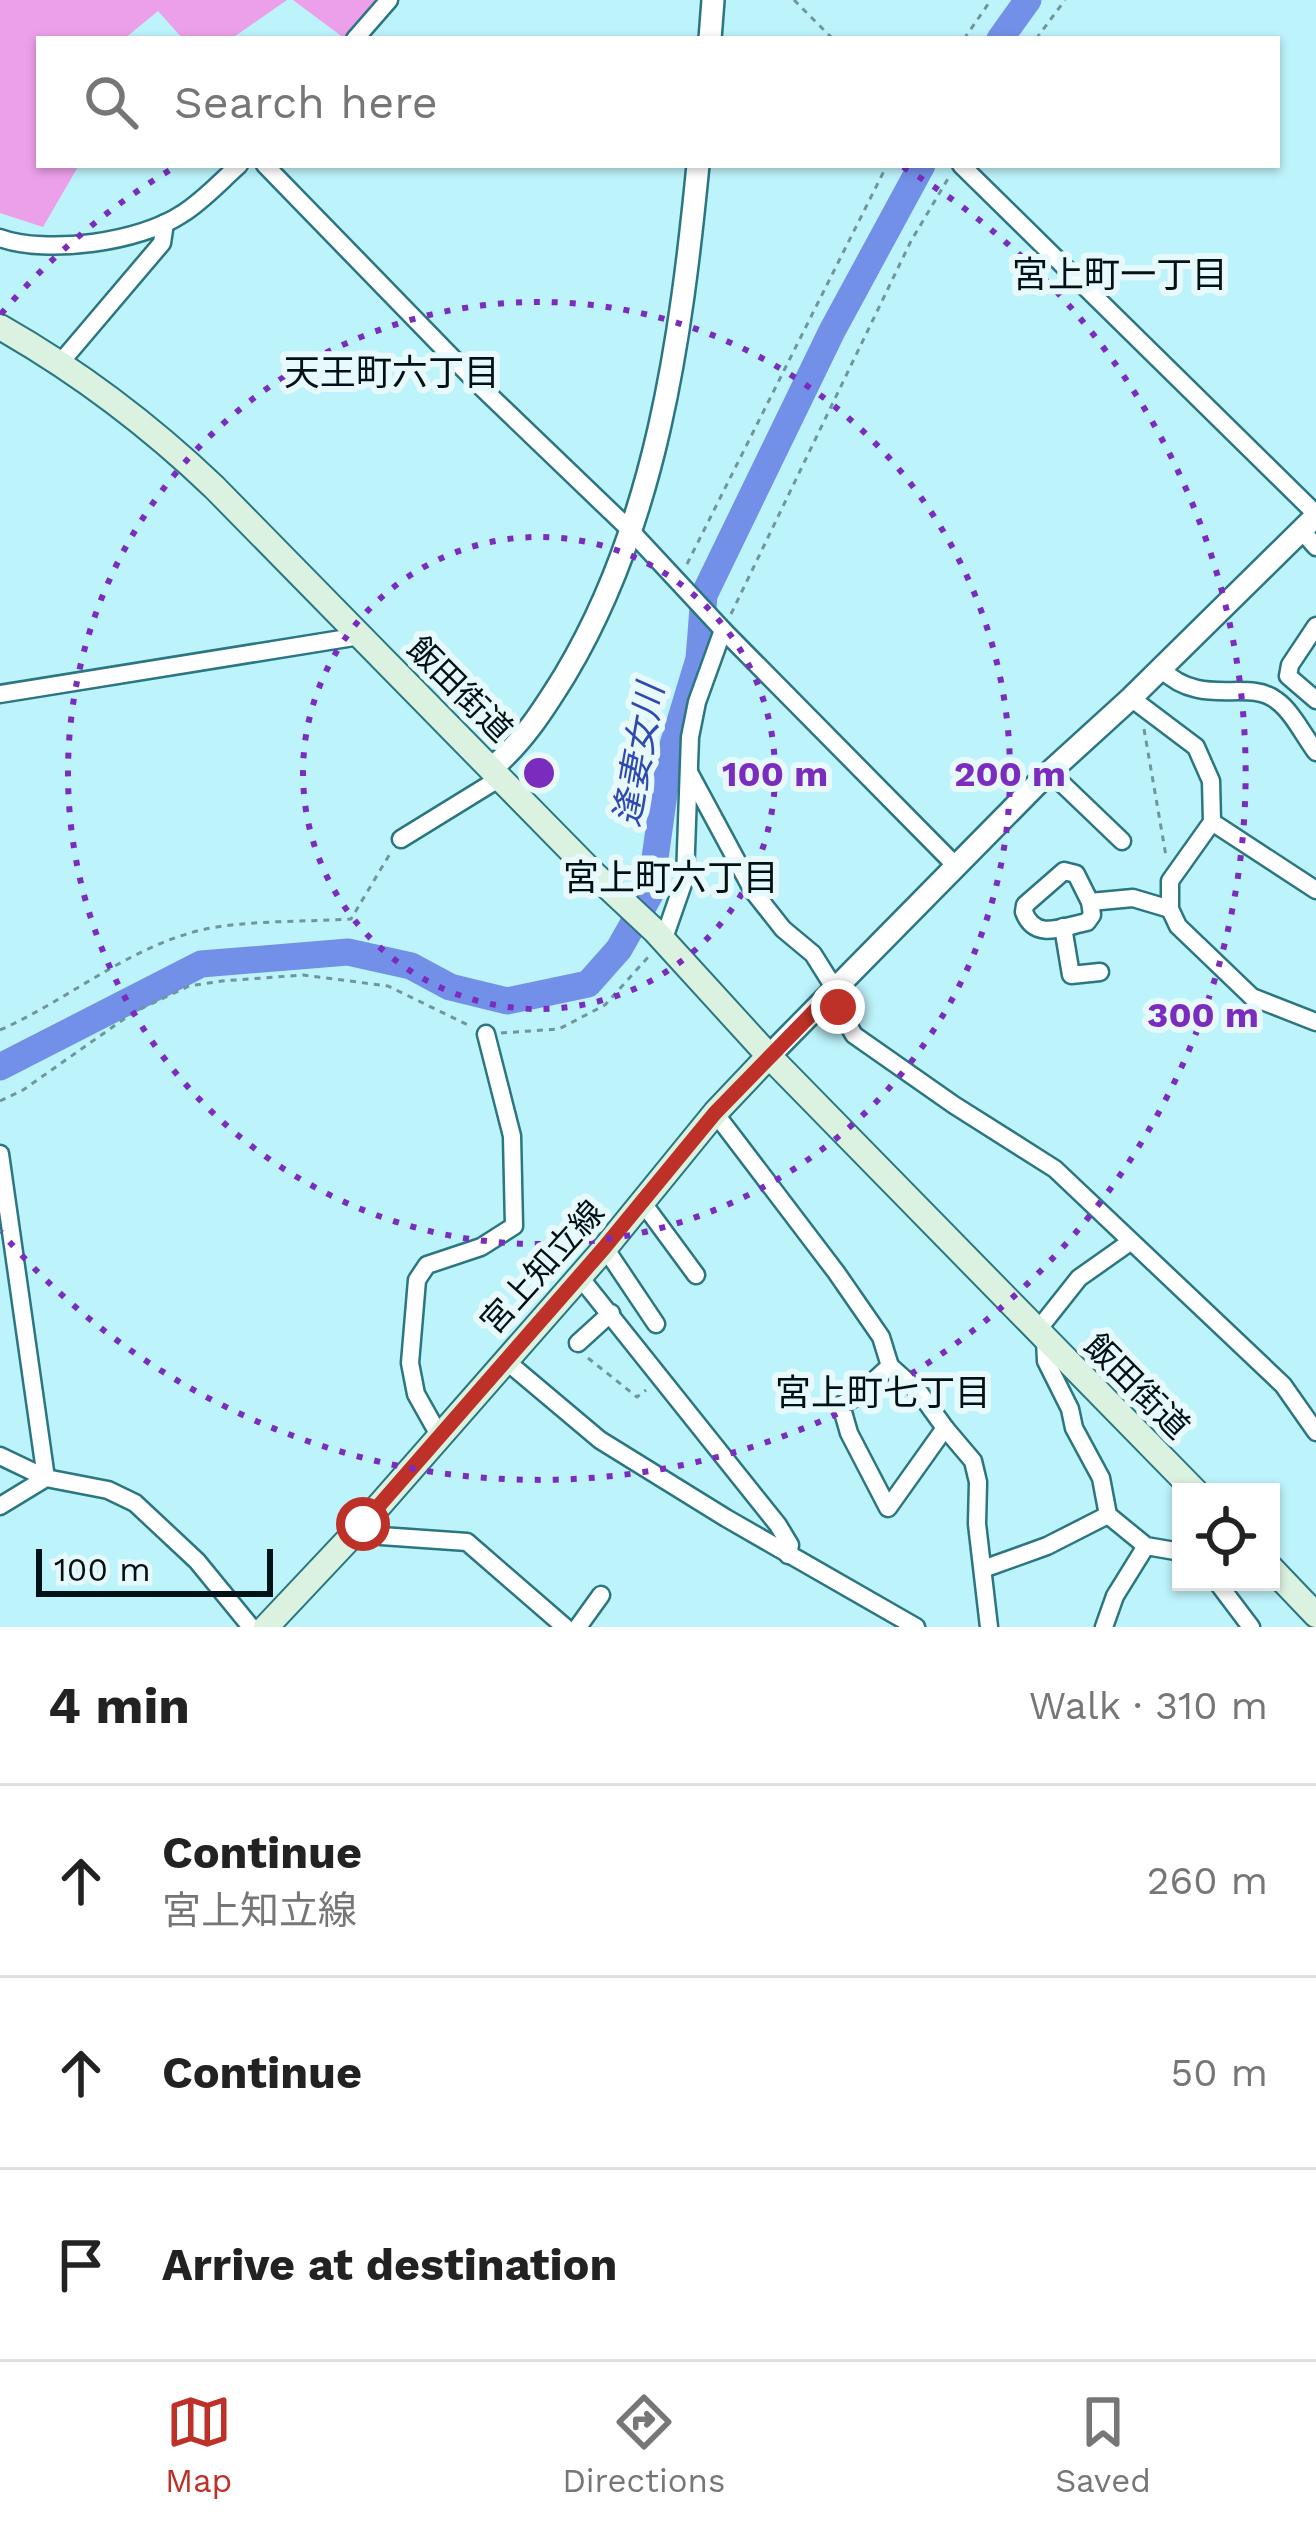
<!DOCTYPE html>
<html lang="en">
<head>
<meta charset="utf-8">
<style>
	body { margin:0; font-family:"Work Sans","Noto Sans JP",sans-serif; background:#f2f2f2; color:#222 }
	.controls { position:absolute; right:36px; bottom:36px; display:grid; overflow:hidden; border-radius:0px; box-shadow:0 3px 9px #0004 }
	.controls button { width:108px; height:108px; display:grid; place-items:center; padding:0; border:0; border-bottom:3px solid #e0e0e0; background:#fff; color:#222; font:60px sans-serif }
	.scale { position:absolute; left:36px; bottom:30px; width:237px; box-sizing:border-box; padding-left:12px; border:6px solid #001215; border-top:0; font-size:33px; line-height:42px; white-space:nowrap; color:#001215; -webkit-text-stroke:9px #e7f9fb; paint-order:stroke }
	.stop { position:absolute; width:36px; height:36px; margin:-27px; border:9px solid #be3128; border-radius:50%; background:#fff }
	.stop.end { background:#be3128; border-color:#fff; box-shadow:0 3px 12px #0008 }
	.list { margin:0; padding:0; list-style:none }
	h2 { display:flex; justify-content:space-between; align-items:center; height:156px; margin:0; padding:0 48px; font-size:51px }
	h2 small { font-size:39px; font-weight:400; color:#767676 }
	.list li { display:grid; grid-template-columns:78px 1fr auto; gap:36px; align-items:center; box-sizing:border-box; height:192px; padding:0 48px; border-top:3px solid #e0e0e0 }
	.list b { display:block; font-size:45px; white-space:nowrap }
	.list p { margin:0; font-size:39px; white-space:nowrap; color:#767676 }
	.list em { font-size:39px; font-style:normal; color:#767676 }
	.icon { flex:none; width:66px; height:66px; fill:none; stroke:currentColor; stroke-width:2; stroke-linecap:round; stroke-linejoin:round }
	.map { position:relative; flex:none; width:1316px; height:1627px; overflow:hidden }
	.search { position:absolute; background:#fff; box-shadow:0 3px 9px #0004; left:36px; right:36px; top:36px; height:132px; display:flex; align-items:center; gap:30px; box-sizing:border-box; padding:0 42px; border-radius:0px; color:#767676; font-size:45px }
	.sheet { height:732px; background:#fff }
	nav { display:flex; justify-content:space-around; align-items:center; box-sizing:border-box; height:168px; border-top:3px solid #e0e0e0; background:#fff; font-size:33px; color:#767676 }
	nav a { display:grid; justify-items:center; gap:6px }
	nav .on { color:#be3128 }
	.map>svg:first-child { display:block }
	.green { fill:#eca0e9 }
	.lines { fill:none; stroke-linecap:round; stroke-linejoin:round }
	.river { stroke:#7290e8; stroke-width:27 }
	.minor-casing { stroke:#2a7681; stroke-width:21 }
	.tertiary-casing { stroke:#2a7681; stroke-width:26 }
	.secondary-casing { stroke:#2a7681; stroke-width:28 }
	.path { stroke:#6f969c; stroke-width:3; stroke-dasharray:6 6; stroke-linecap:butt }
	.minor { stroke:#fff; stroke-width:16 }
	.tertiary { stroke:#fff; stroke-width:21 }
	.secondary { stroke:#dcf2e0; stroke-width:24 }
	.route { stroke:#be3128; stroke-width:15 }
	.ring { fill:none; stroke:#7b2cbf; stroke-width:6; stroke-dasharray:6 12 }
	.labels { text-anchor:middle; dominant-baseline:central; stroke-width:12; stroke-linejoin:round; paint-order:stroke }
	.street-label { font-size:33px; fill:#001215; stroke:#e7f9fb }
	.neighbourhood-label { font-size:36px; fill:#001215; stroke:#e7f9fb }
	.water-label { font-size:36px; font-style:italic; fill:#3049af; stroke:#e7f9fb }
	.centre { fill:#7b2cbf; stroke:#e7f9fb; stroke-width:6 }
	.ring-label { font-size:36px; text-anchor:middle; font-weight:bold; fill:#7b2cbf; stroke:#e7f9fb; stroke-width:12; stroke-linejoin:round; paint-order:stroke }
</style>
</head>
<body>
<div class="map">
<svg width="1316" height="1627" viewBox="0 0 1316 1627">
	<rect width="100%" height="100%" fill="#bdf3fb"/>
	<g class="green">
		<polygon points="0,0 287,0 231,39 183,39 158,11 124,39 39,39 39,165 79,165 43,227 0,213"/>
		<polygon points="293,0 381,0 344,38"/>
	</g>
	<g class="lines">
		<g class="river">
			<polyline points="1000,39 1028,0"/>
			<polyline points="0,1067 201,964 348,952 411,966 450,987 507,1001 588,984 619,949 650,894 669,758 699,659 704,595 832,331 922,165"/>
		</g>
		<g class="minor-casing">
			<g id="minor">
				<polyline points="355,39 389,0"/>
				<polyline points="265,165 478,384 629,529 723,630 957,867"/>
				<polyline points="961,165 1316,514"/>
				<path d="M0,238C47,255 140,242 182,214C203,201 221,181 239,165"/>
				<polyline points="61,362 162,243 165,223"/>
				<polyline points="1302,531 1316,547"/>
				<polyline points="1316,626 1290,665 1288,676 1316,700"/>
				<path d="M1161,669C1202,709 1247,678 1276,700C1292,711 1304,736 1316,752"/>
				<polyline points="0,694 360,636"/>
				<polyline points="1131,698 1196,747 1211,781 1212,822 1170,881 1170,909 1178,926 1252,997 1316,1022"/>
				<polyline points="1050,772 1122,841"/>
				<polyline points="690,774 753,891 783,929 813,954 835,989 838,1007 854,1035 954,1105 1055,1169 1283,1385 1316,1432"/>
				<polyline points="1212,822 1316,890"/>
				<polyline points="401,839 500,778"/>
				<path d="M1090,902L1092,915L1087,922C1062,927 1035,941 1024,912L1025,905L1064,871L1076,874L1090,902L1133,898L1170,909"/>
				<polyline points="1063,927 1071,975 1100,972"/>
				<polyline points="663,941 685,878 690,737 697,702 723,630"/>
				<polyline points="715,1113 836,1272 881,1337 890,1366 919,1392 945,1428 888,1508 849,1433 841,1405 856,1397 890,1366"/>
				<polyline points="0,1154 46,1478"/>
				<polyline points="643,1203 696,1275"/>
				<polyline points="605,1248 656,1324"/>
				<polyline points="579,1276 778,1525 790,1545 788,1555"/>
				<polyline points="1037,1331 1079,1278 1130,1242"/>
				<polyline points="1045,1340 1046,1361 1070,1409 1074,1428 1101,1478 1108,1515 1146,1546 1181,1552"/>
				<polyline points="578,1343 611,1313"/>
				<polyline points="505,1360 600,1440 726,1518 916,1627"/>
				<polyline points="945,1428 973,1461 978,1482 977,1524 989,1627"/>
				<polyline points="439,1435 416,1394 410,1363 417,1280 427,1265 481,1247 514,1226 512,1136 486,1034"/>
				<polyline points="0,1456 46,1478 108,1490 135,1503 197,1561 251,1627"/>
				<polyline points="0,1506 46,1478"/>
				<polyline points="363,1524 381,1536 467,1542 565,1627"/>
				<polyline points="983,1569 1047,1546 1108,1515"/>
				<polyline points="1217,1582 1251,1627"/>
				<polyline points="578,1627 601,1595"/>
				<polyline points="1104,1627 1115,1596 1146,1546"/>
			</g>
		</g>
		<g class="tertiary-casing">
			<g id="tertiary">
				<polyline points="710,39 713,0"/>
				<path d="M492,768C523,742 544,709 565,675C656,523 681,339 698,165"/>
				<polyline points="769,1056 1041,780 1131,698 1316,516"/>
			</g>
		</g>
		<g class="secondary-casing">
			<g id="secondary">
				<path d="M0,327C79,372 148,424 214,487L594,874L655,931L769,1056L1196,1492"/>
				<polyline points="1271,1568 1316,1615"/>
				<polyline points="266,1627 363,1524 605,1248 715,1113 769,1056"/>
			</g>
		</g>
		<g class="path">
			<polyline points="794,0 833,39"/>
			<polyline points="964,39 991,0"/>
			<polyline points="1036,39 1065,0"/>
			<polyline points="687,564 887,165"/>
			<polyline points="731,614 911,241 949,177"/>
			<polyline points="1144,729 1166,856"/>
			<path d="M0,1030C68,1000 127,948 201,930C246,920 304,922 351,919L391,852"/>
			<polyline points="501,1033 559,1029 605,1005 650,955"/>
			<polyline points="0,1101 23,1090 134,1012 189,986 222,981 303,975 388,986 470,1026"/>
			<polyline points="588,1358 637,1397 646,1390"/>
		</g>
		<use href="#minor" class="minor"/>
		<use href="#tertiary" class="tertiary"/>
		<use href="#secondary" class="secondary"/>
	</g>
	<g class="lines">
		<polyline class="route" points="363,1524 604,1248 715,1113 836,989 838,1007"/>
	</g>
	<g class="ring">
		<circle cx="539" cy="773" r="236"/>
		<circle cx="539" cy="773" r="471"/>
		<path d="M1 314A707 707 0 0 1 175 167M903 167A707 707 0 1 1 1 1232"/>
	</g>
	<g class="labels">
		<g class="street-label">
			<text transform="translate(460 689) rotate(45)">飯田街道</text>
			<text transform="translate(542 1267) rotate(-48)">宮上知立線</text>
			<text transform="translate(1137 1386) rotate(45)">飯田街道</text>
		</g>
		<g class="neighbourhood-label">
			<text x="1120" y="275">宮上町一丁目</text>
			<text x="392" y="373">天王町六丁目</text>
			<text x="671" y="878">宮上町六丁目</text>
			<text x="883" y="1393">宮上町七丁目</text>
		</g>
		<g class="water-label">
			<text transform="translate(639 755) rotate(-80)">逢妻女川</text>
		</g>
	</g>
	<circle cx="539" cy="773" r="18" class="centre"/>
	<g class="ring-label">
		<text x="775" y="786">100 m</text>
		<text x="1010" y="786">200 m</text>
		<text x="1203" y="1027">300 m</text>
	</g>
</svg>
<div class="controls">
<button><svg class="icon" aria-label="locate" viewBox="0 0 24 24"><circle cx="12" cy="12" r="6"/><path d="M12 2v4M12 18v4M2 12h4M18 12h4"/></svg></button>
</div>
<div class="scale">100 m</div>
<div class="stop" style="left:363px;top:1524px"></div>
<div class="stop end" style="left:838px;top:1007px"></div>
<div class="search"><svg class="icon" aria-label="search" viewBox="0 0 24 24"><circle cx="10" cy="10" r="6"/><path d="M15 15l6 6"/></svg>Search here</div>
</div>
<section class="sheet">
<h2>4 min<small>Walk · 310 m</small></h2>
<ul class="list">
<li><svg class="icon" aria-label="ahead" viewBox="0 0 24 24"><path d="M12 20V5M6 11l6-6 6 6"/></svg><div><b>Continue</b><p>宮上知立線</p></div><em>260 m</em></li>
<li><svg class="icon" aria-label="ahead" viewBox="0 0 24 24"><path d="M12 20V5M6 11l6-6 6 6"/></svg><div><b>Continue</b></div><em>50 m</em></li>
<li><svg class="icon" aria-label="arrive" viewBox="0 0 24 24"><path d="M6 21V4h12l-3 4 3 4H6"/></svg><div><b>Arrive at destination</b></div></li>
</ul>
</section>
<nav>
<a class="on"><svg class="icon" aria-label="map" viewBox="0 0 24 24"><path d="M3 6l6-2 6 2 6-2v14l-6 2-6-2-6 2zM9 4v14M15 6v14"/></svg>Map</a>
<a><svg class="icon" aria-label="directions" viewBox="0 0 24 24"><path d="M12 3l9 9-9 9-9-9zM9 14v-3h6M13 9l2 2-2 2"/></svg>Directions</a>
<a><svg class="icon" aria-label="saved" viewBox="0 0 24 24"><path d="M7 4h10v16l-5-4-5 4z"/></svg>Saved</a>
</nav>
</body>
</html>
